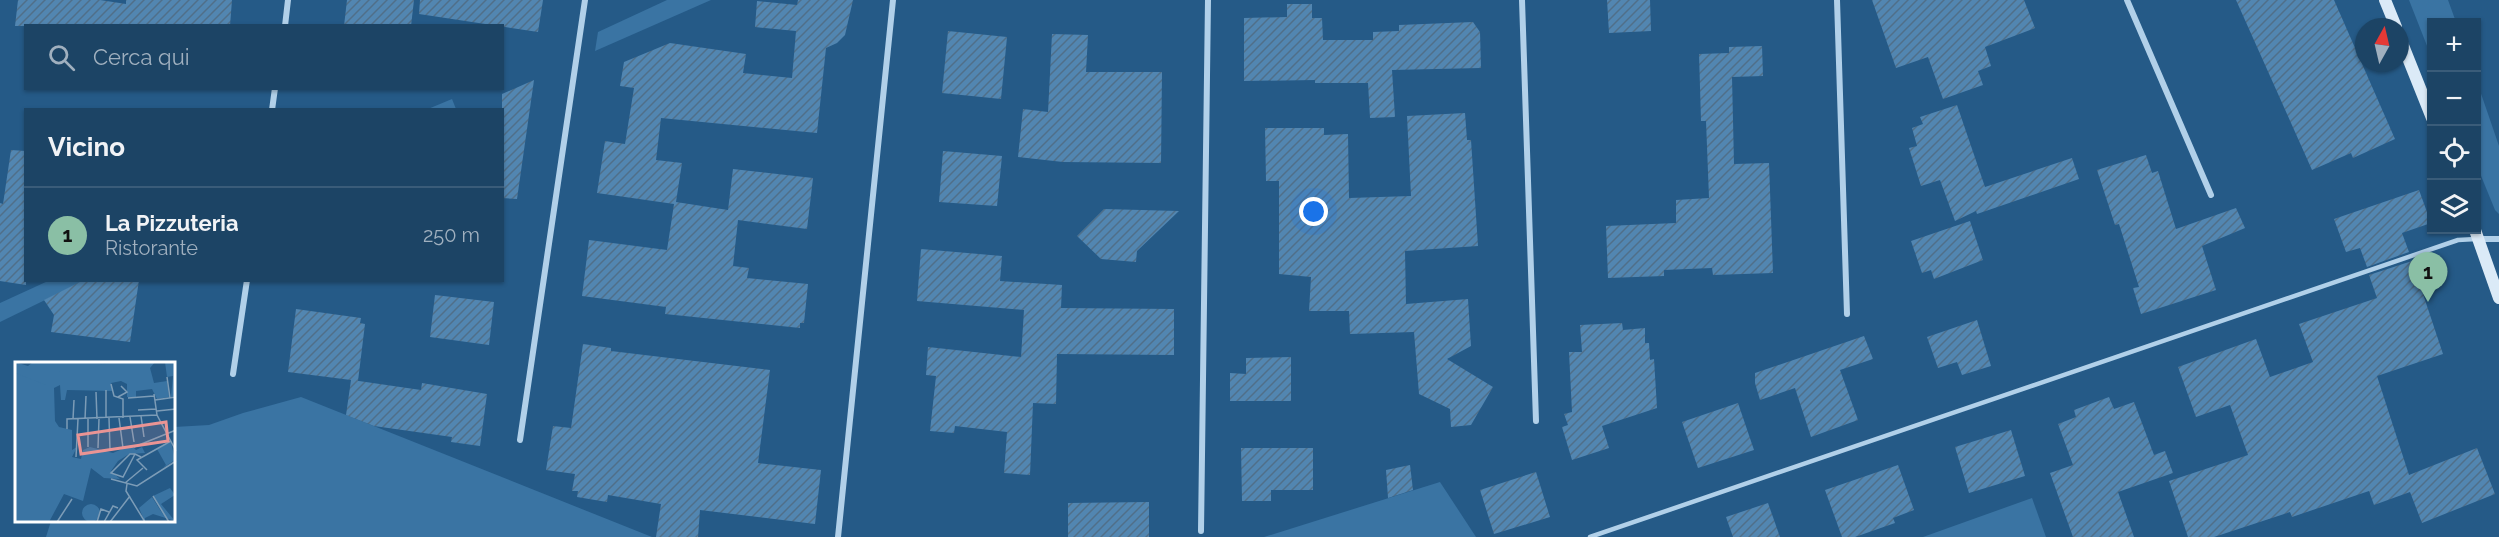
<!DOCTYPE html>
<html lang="it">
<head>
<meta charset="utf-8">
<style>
	body { margin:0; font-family:Raleway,sans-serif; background:#254b6b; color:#f1f3f6 }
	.controls { position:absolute; right:18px; top:18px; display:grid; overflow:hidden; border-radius:0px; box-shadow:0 2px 4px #0004 }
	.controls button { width:54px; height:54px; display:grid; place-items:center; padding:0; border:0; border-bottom:2px solid #3a5c79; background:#1c4465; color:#f1f3f6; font:30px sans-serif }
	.compass { position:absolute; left:2355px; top:18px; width:54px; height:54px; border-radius:50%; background:#1c4465; box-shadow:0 2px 4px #0004; rotate:8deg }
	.you { position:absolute; left:1314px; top:212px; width:21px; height:21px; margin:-15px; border:4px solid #fff; border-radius:50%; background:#1a73e8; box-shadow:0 0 0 9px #1a73e833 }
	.badge { display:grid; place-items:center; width:39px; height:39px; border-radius:50%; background:#8abfa5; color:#111; font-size:20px; font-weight:700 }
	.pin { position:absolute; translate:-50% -50px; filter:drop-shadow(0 2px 3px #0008) }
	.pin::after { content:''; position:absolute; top:32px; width:21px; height:18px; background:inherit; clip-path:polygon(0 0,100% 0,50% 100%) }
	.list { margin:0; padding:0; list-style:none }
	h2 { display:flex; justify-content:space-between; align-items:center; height:78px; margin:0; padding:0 24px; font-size:26px }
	h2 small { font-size:20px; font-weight:400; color:#a0b0bf }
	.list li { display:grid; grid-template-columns:39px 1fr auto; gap:18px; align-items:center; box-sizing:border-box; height:96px; padding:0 24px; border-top:2px solid #3a5c79 }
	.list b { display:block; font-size:22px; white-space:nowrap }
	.list p { margin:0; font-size:20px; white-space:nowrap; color:#a0b0bf }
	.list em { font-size:20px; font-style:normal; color:#a0b0bf }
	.icon { flex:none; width:33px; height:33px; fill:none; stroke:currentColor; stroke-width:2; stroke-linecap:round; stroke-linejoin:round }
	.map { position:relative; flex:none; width:2499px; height:537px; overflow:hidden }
	.search { position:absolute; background:#1c4465; box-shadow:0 2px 4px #0004; left:24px; top:24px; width:480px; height:66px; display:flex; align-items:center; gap:15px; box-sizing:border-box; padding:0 21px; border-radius:0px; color:#a0b0bf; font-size:22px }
	.panel { position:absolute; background:#1c4465; box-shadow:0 2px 4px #0004; left:24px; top:108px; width:480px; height:174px; border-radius:0px }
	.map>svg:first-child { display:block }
	.green { fill:#3a74a3 }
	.building { fill:url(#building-hatch) }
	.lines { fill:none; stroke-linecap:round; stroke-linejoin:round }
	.lane { stroke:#b1d0e9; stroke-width:4.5 }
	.street { stroke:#b1d0e9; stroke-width:6 }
	.secondary { stroke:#dbeaf7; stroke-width:12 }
	.inset-road { fill:none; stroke:#7c9cb7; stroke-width:1.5 }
	.view { fill:#ea9494; fill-opacity:0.15; stroke:#ea9494; stroke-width:3 }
	.inset-edge { fill:none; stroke:#fff; stroke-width:3 }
</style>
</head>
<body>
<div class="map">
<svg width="2499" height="537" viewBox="0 0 2499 537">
	<defs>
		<pattern id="building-hatch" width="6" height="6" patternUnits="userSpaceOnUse" patternTransform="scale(1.5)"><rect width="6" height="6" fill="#5286b1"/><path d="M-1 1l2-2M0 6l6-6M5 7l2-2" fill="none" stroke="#506f89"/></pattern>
	</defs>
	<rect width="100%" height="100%" fill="#255a87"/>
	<g class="green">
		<polygon points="667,0 711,0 595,51 598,32"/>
		<polygon points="2409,0 2448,0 2456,22 2432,22 2431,56"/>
		<polygon points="2477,82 2499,146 2499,214 2495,210 2477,166"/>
		<polygon points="452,99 456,109 428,109"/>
		<polygon points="48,281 84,281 0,322 0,303"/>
		<polygon points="301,397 652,537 46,537 51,521 174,520 174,427 209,425 243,413"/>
		<polygon points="1440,482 1476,537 1264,537"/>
		<polygon points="2032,498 2046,537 1923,537"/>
	</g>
	<g class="building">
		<polygon points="18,0 100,0 126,4 126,0 232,0 230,26 15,26"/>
		<polygon points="347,0 414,0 411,26 344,26"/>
		<polygon points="420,0 543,0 538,32 419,14"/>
		<polygon points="798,0 853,0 845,35 837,43 826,48 817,133 661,118 656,160 682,163 676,202 728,210 733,169 813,178 807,229 738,220 733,266 749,268 747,278 808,284 804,323 800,323 800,328 665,314 666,307 582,296 589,240 667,250 674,204 597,193 605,141 625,144 634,88 620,86 624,62 670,43 746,54 743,73 792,78 796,31 755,27 757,1 797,5"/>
		<polygon points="1607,0 1650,0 1651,31 1609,33"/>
		<polygon points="1872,0 2024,0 2035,28 1985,47 1991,66 1978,71 1983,85 1943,99 1928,57 1896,68"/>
		<polygon points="2236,0 2334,0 2395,139 2353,158 2351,153 2312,170"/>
		<polygon points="1287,4 1312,4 1312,18 1322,18 1323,40 1373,40 1373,32 1399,31 1399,25 1473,22 1480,32 1481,68 1392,70 1395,117 1370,118 1368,83 1315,83 1315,80 1244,81 1244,18 1287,17"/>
		<polygon points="948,31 1007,37 1001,99 942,93"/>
		<polygon points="1052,34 1088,35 1086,72 1162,72 1161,163 1063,162 1018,157 1023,109 1048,112"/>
		<polygon points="1762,46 1763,76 1732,77 1734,164 1769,163 1773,273 1713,275 1712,268 1664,270 1664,276 1608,278 1606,226 1676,223 1676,200 1709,198 1706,121 1701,121 1699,54 1729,53 1729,47"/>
		<polygon points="534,80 517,199 502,198 502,94"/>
		<polygon points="1957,105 1985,187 2072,158 2079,179 1977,214 1976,211 1955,221 1940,180 1921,186 1909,148 1917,146 1912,128 1923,124 1920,117"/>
		<polygon points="1465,113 1467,140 1471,140 1478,246 1405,251 1406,304 1468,299 1471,346 1447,359 1493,387 1471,425 1451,427 1450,409 1419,394 1414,332 1350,334 1349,311 1309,311 1311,277 1279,274 1279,181 1266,181 1265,128 1324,128 1324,135 1348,134 1349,198 1411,196 1407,116"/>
		<polygon points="11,150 26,151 26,285 0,281 0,203 3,204"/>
		<polygon points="943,151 1002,156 997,206 939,202"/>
		<polygon points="2146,155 2152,173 2158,171 2176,229 2236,208 2245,228 2202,246 2216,290 2141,314 2133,288 2139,287 2119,224 2115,225 2097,170"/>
		<polygon points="2419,190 2431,223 2402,233 2409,252 2367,267 2360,248 2346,252 2334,219"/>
		<polygon points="1104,209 1179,211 1137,251 1136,262 1101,259 1077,236"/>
		<polygon points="1970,221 1983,260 1934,279 1931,270 1922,273 1911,241"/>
		<polygon points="921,249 1002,256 1000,281 1062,285 1061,308 1174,309 1174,355 1057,354 1056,404 1033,403 1030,475 1004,473 1007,432 955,426 954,433 930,431 936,376 926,375 928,347 1021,357 1024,310 917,301"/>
		<polygon points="2412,261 2443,354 2377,376 2409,475 2477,448 2495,494 2422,523 2410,492 2374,505 2369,491 2292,517 2290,512 2214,537 2188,537 2169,481 2248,455 2230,405 2196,417 2178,367 2256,339 2270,377 2313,362 2299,324 2377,298 2369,275"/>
		<polygon points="84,280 139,280 130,342 51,332 54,315 44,300"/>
		<polygon points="435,295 494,302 489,345 430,337"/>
		<polygon points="296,309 361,318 360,323 365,324 358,381 352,380 421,390 422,383 487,394 480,446 451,442 452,437 374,426 346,415 351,380 288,372"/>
		<polygon points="1977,320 1991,366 1962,375 1957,362 1938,368 1927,337"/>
		<polygon points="1622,323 1623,330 1645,328 1645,343 1649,343 1650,360 1654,359 1657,408 1602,426 1609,448 1572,460 1562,427 1568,425 1564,414 1572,412 1569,352 1582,352 1580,325"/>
		<polygon points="1864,336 1873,359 1840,370 1858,420 1811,437 1795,388 1760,400 1755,383 1755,373"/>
		<polygon points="583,344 611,348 611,351 770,370 758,463 821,470 815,524 700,510 698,537 656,537 661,504 608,495 607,502 577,497 578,491 572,491 575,474 546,470 553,426 571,428"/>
		<polygon points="1291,357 1291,401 1230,401 1230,373 1246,374 1246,358"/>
		<polygon points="2109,397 2114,409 2134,402 2154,455 2165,451 2173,473 2118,492 2134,537 2073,537 2050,473 2073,465 2058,424 2076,417 2074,410"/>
		<polygon points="1738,403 1754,450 1698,468 1682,422"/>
		<polygon points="2011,430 2025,476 1969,493 1955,447"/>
		<polygon points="1241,448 1313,448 1313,490 1271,490 1271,501 1242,501"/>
		<polygon points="1410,465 1413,490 1388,498 1386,470"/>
		<polygon points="1898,465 1914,510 1893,518 1895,523 1855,537 1842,537 1825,490"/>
		<polygon points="1536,472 1550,517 1494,534 1480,490"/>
		<polygon points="1149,502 1149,537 1068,537 1068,503"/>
		<polygon points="1768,503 1780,537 1733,537 1726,517"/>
	</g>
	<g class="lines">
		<polyline class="lane" points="1590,537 2458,240 2476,239"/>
		<g class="street">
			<polyline points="1522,0 1536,421"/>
			<polyline points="1837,0 1847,314"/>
			<polyline points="2127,0 2211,195"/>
			<polyline points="285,26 288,0"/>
			<polyline points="272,110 275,88"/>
			<polyline points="2479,239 2499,239"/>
			<polyline points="233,374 247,280"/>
			<polyline points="520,440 585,0"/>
			<polyline points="1201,531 1208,0"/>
			<polyline points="838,537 893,0"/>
		</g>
		<g class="secondary">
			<polyline points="2385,0 2396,27"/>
			<polyline points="2400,38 2432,118"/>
			<polyline points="2475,230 2499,298"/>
		</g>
	</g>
	<g transform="translate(15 362)">
		<rect width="160" height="160" fill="#255a87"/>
		<path d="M94,0H140L135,6L139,21L152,19L154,35L142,37L137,27L121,29V35H112V22L106,19L96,21L97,29L52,28L50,38H46L45,23L39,26L40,59L44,65L57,68V88L62,85L57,95L66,97L68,88L75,85L98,91L116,83L121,88L127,85L130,91L114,92L103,99L96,109L105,117L89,116L76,106L68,139L49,132L34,160H0V11L33,17L47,7L66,8ZM150,0H160V34L156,35L158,14L152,15ZM156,80L160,98L148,106L151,103L142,87ZM155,126L160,133L146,142L160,159L138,152L130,156V160L124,146L137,135L149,154L138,134ZM67 151a9 9 0 1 1 18 0a9 9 0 1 1-18 0Z" fill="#3a74a3"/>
		<path d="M0,0L13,4L18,0H94L71,8H47L31,23L0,11Z" fill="#3a74a3"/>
		<path class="inset-road" d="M152,15L155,36M96,22L99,34L108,37V56M91,28V56M81,30L82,57M139,32L142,53L161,89M103,35L112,30L106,24M113,36L139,34M140,38L161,35M123,48L141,47M142,49L161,47M126,54L129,75M115,55L119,80M94,56L95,88M104,56L108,86M58,57L59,38M70,57L71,34M52,67V57L142,53M73,85V57M119,85L161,68M83,86L84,57M120,92L108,115L96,111L115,92H120L126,95M61,95L63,57M132,108L122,98L156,79M96,117L122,124L161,99M110,121L128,106M112,122L111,129L130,160M138,134L154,160M42,160L57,137M82,160L86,147L94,150M89,160L98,144L103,146M95,160L115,134"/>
		<path class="view" d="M151,60L153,79L66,92L63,73Z"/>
		<rect width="160" height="160" class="inset-edge"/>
	</g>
</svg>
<div class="controls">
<button>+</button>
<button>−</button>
<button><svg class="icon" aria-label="locate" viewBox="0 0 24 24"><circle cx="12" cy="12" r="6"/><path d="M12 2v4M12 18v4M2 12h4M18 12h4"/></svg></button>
<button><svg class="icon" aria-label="layers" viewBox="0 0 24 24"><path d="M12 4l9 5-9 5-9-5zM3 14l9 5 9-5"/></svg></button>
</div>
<svg class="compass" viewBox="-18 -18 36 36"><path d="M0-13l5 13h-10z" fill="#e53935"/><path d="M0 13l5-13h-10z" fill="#a0b0bf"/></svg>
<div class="you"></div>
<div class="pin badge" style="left:2428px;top:302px">1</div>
<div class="search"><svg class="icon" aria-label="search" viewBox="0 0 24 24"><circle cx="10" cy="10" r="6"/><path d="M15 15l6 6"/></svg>Cerca qui</div>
<section class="panel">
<h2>Vicino<small></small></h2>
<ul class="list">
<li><span class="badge">1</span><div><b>La Pizzuteria</b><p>Ristorante</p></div><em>250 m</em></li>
</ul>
</section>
</div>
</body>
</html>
